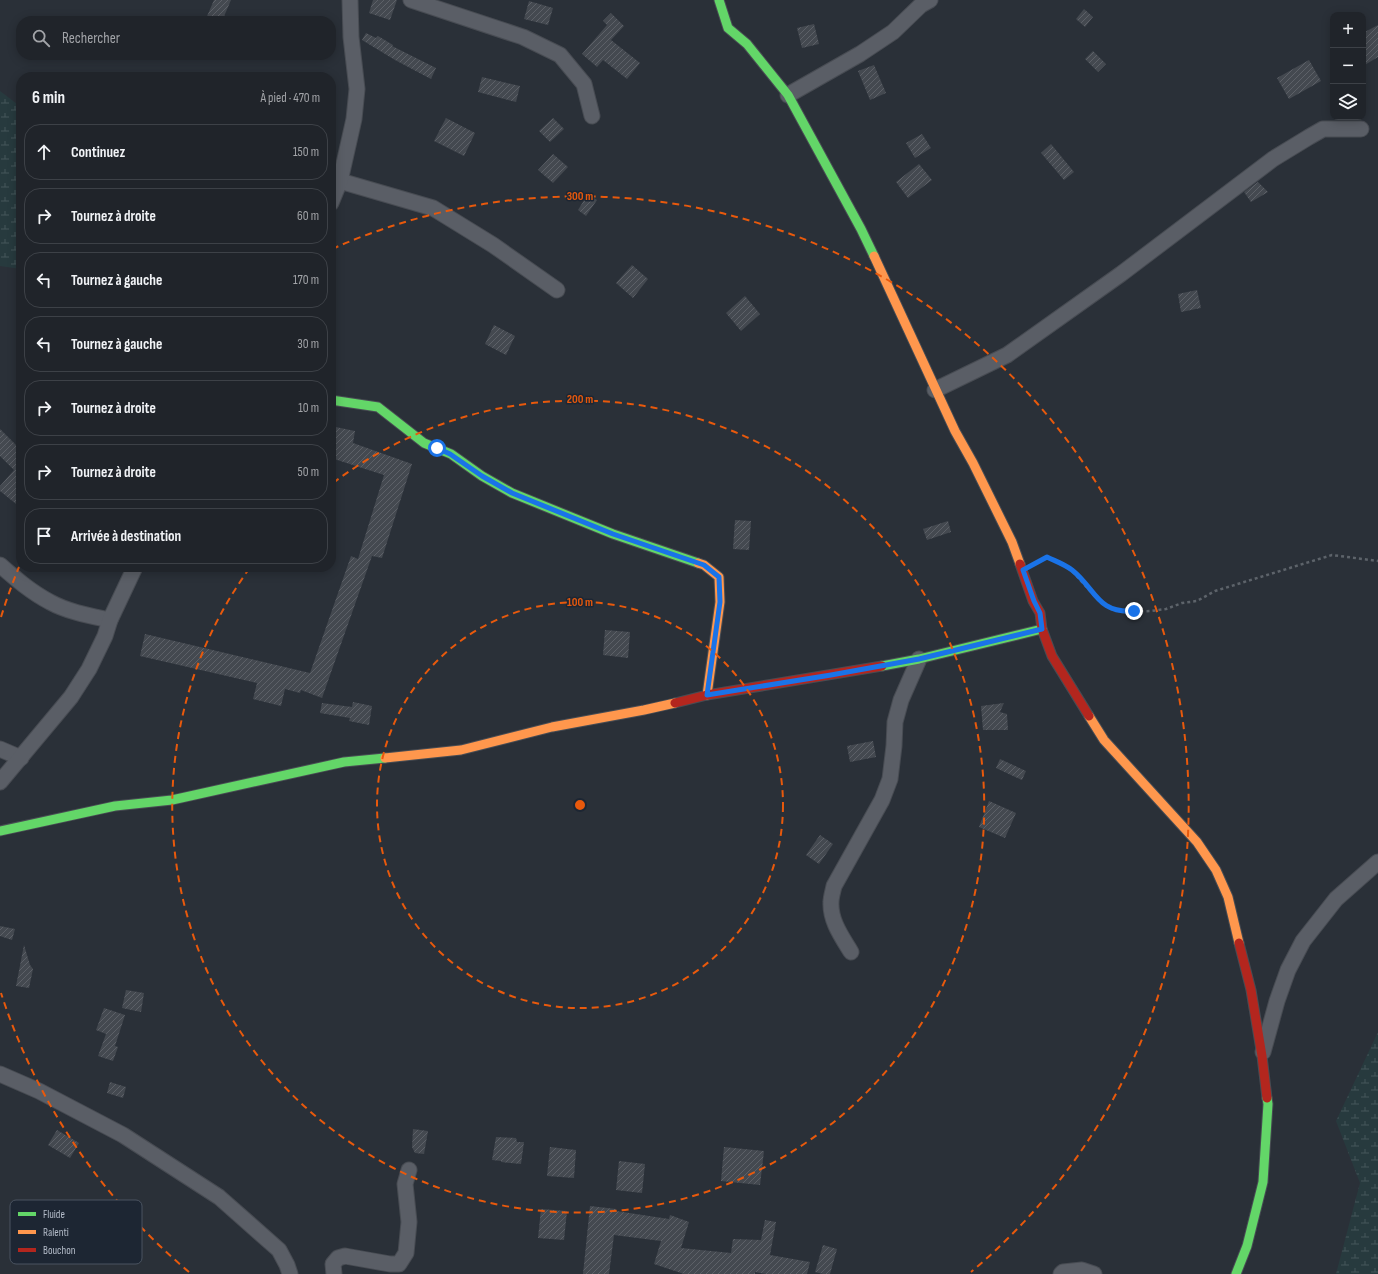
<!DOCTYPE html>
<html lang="fr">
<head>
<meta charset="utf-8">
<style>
	body { margin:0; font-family:"Sofia Sans Condensed",sans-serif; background:#282c32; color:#f1f3f6 }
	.controls { position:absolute; right:12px; top:12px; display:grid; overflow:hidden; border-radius:8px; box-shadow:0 2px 10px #0003 }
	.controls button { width:36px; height:36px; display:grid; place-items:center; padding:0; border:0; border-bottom:1px solid #3d4147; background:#20242a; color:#f1f3f6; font:20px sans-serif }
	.stop { position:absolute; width:12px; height:12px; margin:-9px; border:3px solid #1a73e8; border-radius:50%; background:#fff }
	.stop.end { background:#1a73e8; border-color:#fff; box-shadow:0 1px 4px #0008 }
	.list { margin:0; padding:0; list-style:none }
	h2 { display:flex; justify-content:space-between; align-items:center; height:52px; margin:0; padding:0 16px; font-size:17px }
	h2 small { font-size:13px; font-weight:400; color:#a2a4a8 }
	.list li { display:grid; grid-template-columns:26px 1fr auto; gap:12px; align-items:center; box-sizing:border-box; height:56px; margin:0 8px 8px; padding:0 8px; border:1px solid #3d4147; border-radius:16px }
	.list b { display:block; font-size:15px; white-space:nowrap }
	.list em { font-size:13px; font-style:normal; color:#a2a4a8 }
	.icon { flex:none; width:22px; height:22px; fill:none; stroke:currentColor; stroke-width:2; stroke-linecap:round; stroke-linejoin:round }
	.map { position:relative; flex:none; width:1378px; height:1274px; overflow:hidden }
	.search { position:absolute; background:#20242a; box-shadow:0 2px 10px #0003; left:16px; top:16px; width:320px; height:44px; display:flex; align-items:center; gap:10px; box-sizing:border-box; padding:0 14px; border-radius:16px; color:#a2a4a8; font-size:15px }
	.panel { position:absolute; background:#20242a; box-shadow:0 2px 10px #0003; left:16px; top:72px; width:320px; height:500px; border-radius:16px }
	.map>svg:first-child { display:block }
	.wetland { fill:url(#wetland-marsh) }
	.building { fill:url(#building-hatch) }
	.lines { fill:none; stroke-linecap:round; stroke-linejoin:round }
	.street-casing { stroke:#484c53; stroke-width:17 }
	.fast-casing { stroke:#484c53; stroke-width:11 }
	.slow-casing { stroke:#484c53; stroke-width:11 }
	.jam-casing { stroke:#484c53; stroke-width:11 }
	.path { stroke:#5d636a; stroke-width:2.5; stroke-dasharray:3 3; stroke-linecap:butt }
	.street { stroke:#5a5e66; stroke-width:15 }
	.fast { stroke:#63d668; stroke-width:9 }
	.slow { stroke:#ff974d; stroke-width:9 }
	.jam { stroke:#b3261e; stroke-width:9 }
	.route { stroke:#1a73e8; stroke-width:5 }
	.ring { fill:none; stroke:#e8590c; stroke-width:2; stroke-dasharray:7 5 }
	.key { fill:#1d2633; stroke:#4a5360; stroke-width:1 }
	.key-label { font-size:11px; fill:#b4bcc9 }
	.centre { fill:#e8590c; stroke:#1d2633; stroke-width:2 }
	.ring-label { font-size:12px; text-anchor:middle; font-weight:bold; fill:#e8590c; stroke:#1d2633; stroke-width:3; stroke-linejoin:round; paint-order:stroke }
</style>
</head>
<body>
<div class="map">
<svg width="1378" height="1274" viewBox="0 0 1378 1274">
	<defs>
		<pattern id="wetland-marsh" width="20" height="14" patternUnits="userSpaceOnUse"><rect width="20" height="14" fill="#273a3e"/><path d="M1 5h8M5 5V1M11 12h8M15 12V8" fill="none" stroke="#445559"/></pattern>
		<pattern id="building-hatch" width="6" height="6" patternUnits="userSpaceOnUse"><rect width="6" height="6" fill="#444950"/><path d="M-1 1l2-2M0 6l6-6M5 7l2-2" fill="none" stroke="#5d6168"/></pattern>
	</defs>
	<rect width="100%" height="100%" fill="#2a3038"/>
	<g class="wetland">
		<polygon points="0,91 21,107 21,269 0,266"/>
		<polygon points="1378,1032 1378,1274 1336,1274 1360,1183 1336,1121"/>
	</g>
	<g class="building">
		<polygon points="214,0 231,0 222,21 205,21"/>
		<polygon points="373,0 397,0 390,20 369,13"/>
		<polygon points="529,1 553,8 548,25 524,19"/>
		<polygon points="1084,9 1093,17 1085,27 1076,19"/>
		<polygon points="611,13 624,26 611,40 640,63 627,79 603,60 597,67 582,54 607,25 603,21"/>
		<polygon points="814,24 819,44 802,48 797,28"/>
		<polygon points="1378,25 1378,57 1363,66 1363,33"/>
		<polygon points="366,33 376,38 378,36 393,45 392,46 436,68 431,79 395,60 362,40"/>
		<polygon points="1093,51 1106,64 1098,72 1085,59"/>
		<polygon points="1309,60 1321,81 1289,99 1277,78"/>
		<polygon points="874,65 886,93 870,100 858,71"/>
		<polygon points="482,77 520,86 516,102 478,92"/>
		<polygon points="446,118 475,133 464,156 434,141"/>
		<polygon points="553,118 564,129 550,142 539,131"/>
		<polygon points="922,134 931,148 915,158 906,143"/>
		<polygon points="1051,144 1074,172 1064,180 1041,153"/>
		<polygon points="553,154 568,167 553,183 538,170"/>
		<polygon points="919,164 932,180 908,198 896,182"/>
		<polygon points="1258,182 1268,192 1251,202 1244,192"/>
		<polygon points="588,194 597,200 586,216 578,210"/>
		<polygon points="632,265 648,279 633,298 616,283"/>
		<polygon points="1197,290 1201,308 1181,312 1178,294"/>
		<polygon points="745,296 760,314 741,331 726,313"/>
		<polygon points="494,325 515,336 506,355 485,344"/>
		<polygon points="331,426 355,431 353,443 412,464 382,558 372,556 322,698 301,690 300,693 285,689 281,706 253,699 257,683 140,656 145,634 310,673 351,556 358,559 384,475 331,458"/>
		<polygon points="0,429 21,450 21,508 0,491 0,486 14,470 0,456"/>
		<polygon points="735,520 751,521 749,550 733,549"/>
		<polygon points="948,521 951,532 927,540 923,529"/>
		<polygon points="605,630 630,632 628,658 603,655"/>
		<polygon points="353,702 372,706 369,725 349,721 350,718 320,713 322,703 352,707"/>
		<polygon points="1004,703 1000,712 1007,714 1008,730 983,730 981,706"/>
		<polygon points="873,741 876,757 850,762 847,746"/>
		<polygon points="1000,759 1026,771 1022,780 996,768"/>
		<polygon points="989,801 1016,813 1005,838 979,827"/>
		<polygon points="820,835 833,844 819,864 806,855"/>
		<polygon points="0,926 15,929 12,940 0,936"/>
		<polygon points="24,945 30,965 33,969 29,988 16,986"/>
		<polygon points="126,990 144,993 141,1012 122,1008"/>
		<polygon points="104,1008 125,1015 115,1046 118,1047 113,1061 98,1056 106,1034 96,1030"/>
		<polygon points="110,1082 126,1087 123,1098 107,1093"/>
		<polygon points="413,1129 428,1131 424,1154 415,1153 412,1147"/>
		<polygon points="57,1130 79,1143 70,1158 48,1145"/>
		<polygon points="496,1137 516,1138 517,1142 524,1142 521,1164 501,1162 501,1161 492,1160"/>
		<polygon points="550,1147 576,1150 574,1178 547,1176"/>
		<polygon points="724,1147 764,1151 760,1185 721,1181"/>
		<polygon points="619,1161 645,1164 642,1193 616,1190"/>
		<polygon points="590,1206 616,1209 616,1211 669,1219 670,1215 689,1222 681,1248 731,1253 733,1239 761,1240 765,1220 776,1222 770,1255 810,1262 807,1274 766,1274 755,1272 755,1274 684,1274 654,1264 661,1241 614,1235 609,1274 583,1274"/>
		<polygon points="541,1209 567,1211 564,1240 538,1238"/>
		<polygon points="823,1245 837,1249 830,1274 823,1274 815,1272"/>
	</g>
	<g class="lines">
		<g class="street-casing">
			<g id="street">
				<polyline points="411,0 523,37 560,55 584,84 592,116"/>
				<polyline points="788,95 860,54 893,32 921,5 930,0"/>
				<polyline points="340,181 433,208 493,245 557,290"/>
				<polyline points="331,203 340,181 354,119 357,89 351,37 350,0"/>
				<polyline points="935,390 1007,355 1121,274 1273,159 1309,137 1323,129 1361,129"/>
				<path d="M0,565C16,579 31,592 50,602C68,612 91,616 110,620"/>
				<polyline points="0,749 21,758"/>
				<polyline points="0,782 71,697 89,669 105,636 110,620 135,567"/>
				<path d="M851,952C842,937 830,921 831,902C831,897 833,891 834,886L882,800L890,779L894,746L895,722L901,700L919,659"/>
				<polyline points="1263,1052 1277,1001 1288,970 1303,941 1336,899 1378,862"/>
				<polyline points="0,1074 39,1091 123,1135 219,1197 279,1250 287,1265 290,1274"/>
				<polyline points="334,1274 333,1264 338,1258 345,1256 390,1264 399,1264 406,1253 409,1222 405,1184 409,1170"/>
				<polyline points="1061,1274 1063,1272 1082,1270 1094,1274"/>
			</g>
		</g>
		<g class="fast-casing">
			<g id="fast">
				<polyline points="719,0 728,28 747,44 788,95 861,229 874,256"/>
				<polyline points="331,400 378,407 424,443 451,454 482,476 512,493 613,534 698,563"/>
				<polyline points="882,666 919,659 1042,629"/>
				<polyline points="0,831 115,806 172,800 344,762 385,758"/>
				<polyline points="1236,1274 1247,1246 1263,1182 1268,1104 1267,1098"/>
			</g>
		</g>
		<g class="slow-casing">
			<g id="slow">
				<polyline points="874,256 955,431 973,463 1012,542 1020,564"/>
				<polyline points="698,563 704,565 719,577 720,602 707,695"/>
				<polyline points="1089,716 1104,740 1197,842 1216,870 1228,897 1239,943"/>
				<polyline points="385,758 461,750 552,727 644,710 675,703"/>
			</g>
		</g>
		<g class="jam-casing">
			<g id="jam">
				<polyline points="1020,564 1033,601 1040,613 1042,629 1052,656 1089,716"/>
				<polyline points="675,703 707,695 882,666"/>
				<polyline points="1239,943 1251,990 1262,1056 1267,1098"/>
			</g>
		</g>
		<polyline class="path" points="1036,563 1047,557 1062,564 1072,571 1100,602 1111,609 1123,612 1151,611 1166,609 1182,603 1197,601 1215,591 1332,555 1378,561"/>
		<use href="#street" class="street"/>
		<use href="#fast" class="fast"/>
		<use href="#slow" class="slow"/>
		<use href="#jam" class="jam"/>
	</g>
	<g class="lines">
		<path class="route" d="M437,448L450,454L482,476L512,493L613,534L704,565L719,577L720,602L707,695L831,675L919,659L1042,629L1040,613L1034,601L1023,570L1047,557C1055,561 1064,564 1072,570C1096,589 1097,614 1134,611"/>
	</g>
	<g class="ring">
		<circle cx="580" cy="805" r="203"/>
		<path d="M333 483A406 406 0 1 1 249 569"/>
		<path d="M189 1272A609 609 0 0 1 1 993M1 617A609 609 0 0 1 19 567M332 249A609 609 0 0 1 971 1272"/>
	</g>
	<rect x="10" y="1200" width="132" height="64" rx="6" class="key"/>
	<rect x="18" y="1212" width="18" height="4" fill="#63d668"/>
	<rect x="18" y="1230" width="18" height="4" fill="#ff974d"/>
	<rect x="18" y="1248" width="18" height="4" fill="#b3261e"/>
	<g class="key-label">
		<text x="43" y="1218">Fluide</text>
		<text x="43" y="1236">Ralenti</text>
		<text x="43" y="1254">Bouchon</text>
	</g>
	<circle cx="580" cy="805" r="6" class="centre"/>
	<g class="ring-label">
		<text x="580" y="200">300 m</text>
		<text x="580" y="403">200 m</text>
		<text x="580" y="606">100 m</text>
	</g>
</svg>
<div class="controls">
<button>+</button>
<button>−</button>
<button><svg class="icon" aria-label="layers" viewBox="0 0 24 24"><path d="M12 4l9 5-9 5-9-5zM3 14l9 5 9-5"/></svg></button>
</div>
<div class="stop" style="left:437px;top:448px"></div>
<div class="stop end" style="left:1134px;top:611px"></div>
<div class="search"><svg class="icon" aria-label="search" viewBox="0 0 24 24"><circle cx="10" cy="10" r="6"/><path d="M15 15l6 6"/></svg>Rechercher</div>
<section class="panel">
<h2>6 min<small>À pied · 470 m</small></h2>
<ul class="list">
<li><svg class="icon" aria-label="ahead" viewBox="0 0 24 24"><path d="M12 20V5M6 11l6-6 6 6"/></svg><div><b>Continuez</b></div><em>150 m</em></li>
<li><svg class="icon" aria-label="right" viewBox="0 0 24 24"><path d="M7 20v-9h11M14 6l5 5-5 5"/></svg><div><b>Tournez à droite</b></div><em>60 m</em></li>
<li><svg class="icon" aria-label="left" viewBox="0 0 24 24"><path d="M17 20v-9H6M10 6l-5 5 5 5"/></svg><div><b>Tournez à gauche</b></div><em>170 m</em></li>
<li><svg class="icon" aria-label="left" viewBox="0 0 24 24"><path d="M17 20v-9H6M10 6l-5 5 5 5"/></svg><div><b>Tournez à gauche</b></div><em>30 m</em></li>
<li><svg class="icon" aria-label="right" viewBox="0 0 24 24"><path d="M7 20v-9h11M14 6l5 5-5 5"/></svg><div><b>Tournez à droite</b></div><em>10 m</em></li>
<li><svg class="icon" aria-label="right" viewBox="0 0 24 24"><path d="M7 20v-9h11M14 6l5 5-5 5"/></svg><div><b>Tournez à droite</b></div><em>50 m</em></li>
<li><svg class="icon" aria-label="arrive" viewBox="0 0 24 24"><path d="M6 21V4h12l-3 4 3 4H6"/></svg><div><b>Arrivée à destination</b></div></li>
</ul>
</section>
</div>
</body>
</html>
